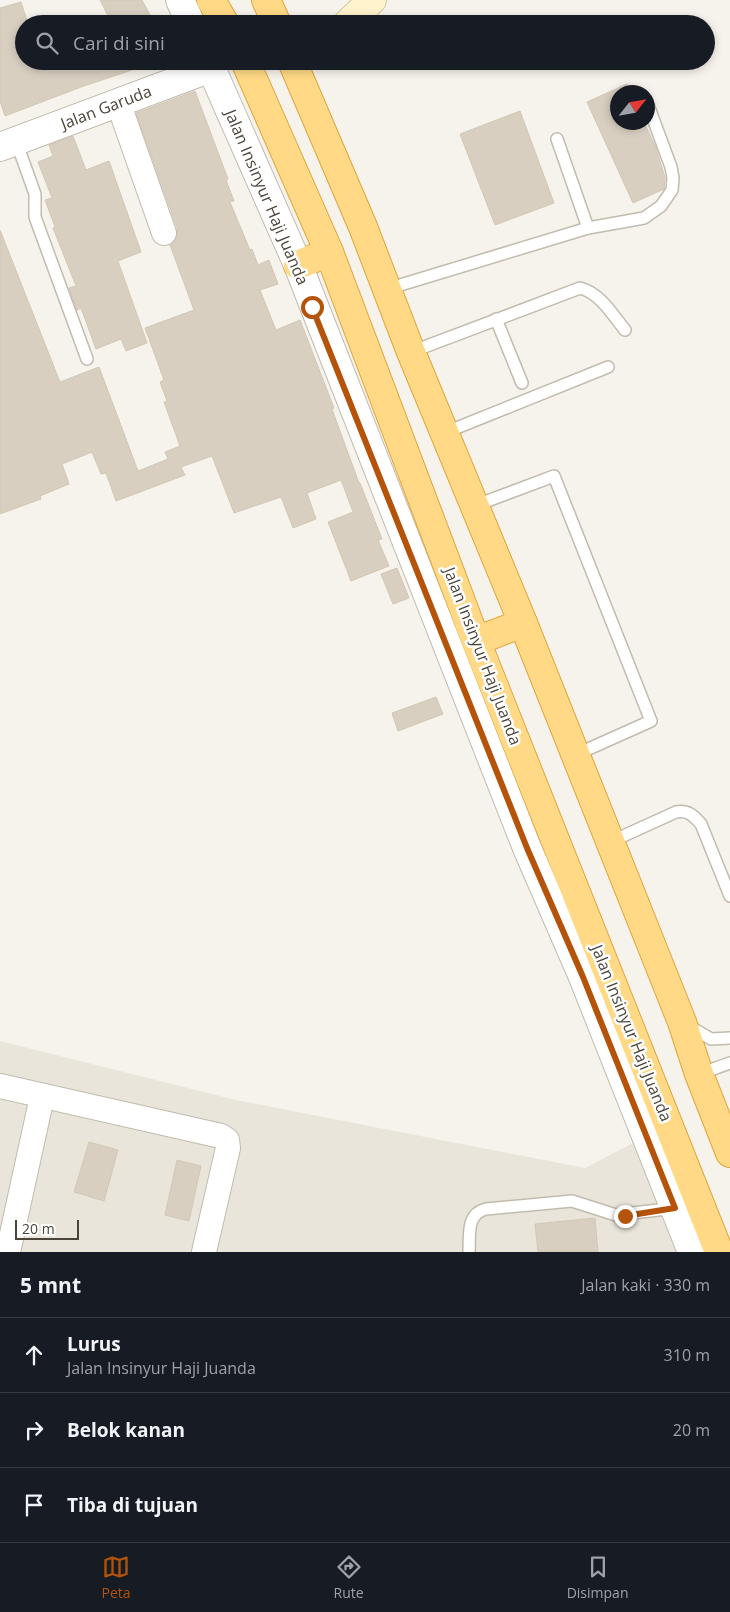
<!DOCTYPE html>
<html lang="id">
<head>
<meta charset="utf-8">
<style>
	body { margin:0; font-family:"Open Sans",sans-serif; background:#20242c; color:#f1f3f6 }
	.compass { position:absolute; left:610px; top:85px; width:45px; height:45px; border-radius:50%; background:#171b24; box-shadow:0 2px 8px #0003; rotate:59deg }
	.scale { position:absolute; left:15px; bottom:12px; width:64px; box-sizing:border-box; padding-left:5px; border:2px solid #4b4439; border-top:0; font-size:14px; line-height:18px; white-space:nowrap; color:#4b4439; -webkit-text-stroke:4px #fff; paint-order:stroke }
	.stop { position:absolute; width:15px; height:15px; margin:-11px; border:4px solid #b45309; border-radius:50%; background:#fff }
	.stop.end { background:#b45309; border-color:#fff; box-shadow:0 1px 5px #0008 }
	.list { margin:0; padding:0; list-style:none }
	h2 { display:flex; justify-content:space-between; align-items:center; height:65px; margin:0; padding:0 20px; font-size:21px }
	h2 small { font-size:16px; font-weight:400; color:#9ea1a6 }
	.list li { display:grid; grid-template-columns:32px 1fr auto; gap:15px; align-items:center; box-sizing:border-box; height:75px; padding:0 20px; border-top:1px solid #363941 }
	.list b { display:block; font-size:19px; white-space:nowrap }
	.list p { margin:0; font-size:16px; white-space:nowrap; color:#9ea1a6 }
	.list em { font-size:16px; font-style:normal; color:#9ea1a6 }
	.icon { flex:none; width:28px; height:28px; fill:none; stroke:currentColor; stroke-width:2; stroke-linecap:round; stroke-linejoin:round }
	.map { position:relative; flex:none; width:730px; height:1252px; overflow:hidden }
	.search { position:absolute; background:#171b24; box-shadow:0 2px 8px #0003; left:15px; right:15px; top:15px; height:55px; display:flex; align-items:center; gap:12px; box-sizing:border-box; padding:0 18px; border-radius:28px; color:#9ea1a6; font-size:19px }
	.sheet { height:290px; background:#171b24 }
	nav { display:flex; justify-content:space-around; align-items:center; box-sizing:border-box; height:70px; border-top:1px solid #363941; background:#171b24; font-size:14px; color:#9ea1a6 }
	nav a { display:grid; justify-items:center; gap:2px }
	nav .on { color:#b45309 }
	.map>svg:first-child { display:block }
	.residential { fill:#eae5da }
	.building { fill:#d8cfc1; stroke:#d3c7b4 }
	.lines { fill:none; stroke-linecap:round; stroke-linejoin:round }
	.service-casing { stroke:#c2bbae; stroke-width:14 }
	.minor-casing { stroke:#c2bbae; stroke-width:26 }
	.tertiary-casing { stroke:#c2bbae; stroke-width:30 }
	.secondary-casing { stroke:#d6c79b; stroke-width:30 }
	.trunk-casing { stroke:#e0a43c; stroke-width:30 }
	.service { stroke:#fff; stroke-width:11 }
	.minor { stroke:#fff; stroke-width:24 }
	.tertiary { stroke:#fff; stroke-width:28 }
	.secondary { stroke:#fff3cd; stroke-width:28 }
	.trunk { stroke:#ffd985; stroke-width:28 }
	.route { stroke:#b45309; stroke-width:6 }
	.labels { text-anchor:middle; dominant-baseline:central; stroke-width:5; stroke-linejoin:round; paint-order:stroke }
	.street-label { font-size:16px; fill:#4b4439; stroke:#fff }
</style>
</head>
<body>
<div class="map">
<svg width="730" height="1252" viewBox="0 0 730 1252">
	<rect width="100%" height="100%" fill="#f6f3ec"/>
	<polygon class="residential" points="0,1041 236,1100 585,1168 633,1143 676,1252 0,1252"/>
	<g class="building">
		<polygon points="100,0 142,0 155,24 112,24"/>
		<polygon points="21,2 28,24 24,24 24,61 149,61 150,64 81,87 5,116 0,101 0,8"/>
		<polygon points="627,84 631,92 618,92 618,122 644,122 656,148 665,178 664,189 633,203 587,102"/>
		<polygon points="195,91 228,179 226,180 234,201 230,202 250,250 252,249 258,265 269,260 278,284 260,290 276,330 300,320 334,408 332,409 359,483 360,483 382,539 378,540 389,566 351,581 328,522 353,512 341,480 307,493 316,519 293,528 281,497 234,513 212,456 181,467 185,475 116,501 106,473 101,474 92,452 62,464 69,484 40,496 41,499 0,514 0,230 60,382 99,367 138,471 168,459 165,452 180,446 164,402 167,401 160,382 164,380 145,328 194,310 170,245 177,236 177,228 136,113"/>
		<polygon points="520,111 554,203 495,225 460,134"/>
		<polygon points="73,136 86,170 109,161 141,252 118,261 147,343 126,351 121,339 96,349 81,308 77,310 69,288 76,286 53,228 55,227 45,200 52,198 38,162 53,156 49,145"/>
		<polygon points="397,568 409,598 393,604 381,574"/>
		<polygon points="436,697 443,714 398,731 392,713"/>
		<polygon points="89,1142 118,1150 104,1201 74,1192"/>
		<polygon points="177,1160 201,1166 189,1221 165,1215"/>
		<polygon points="595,1218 598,1252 538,1252 535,1224"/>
	</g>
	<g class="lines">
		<g class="service-casing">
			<g id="service">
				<polyline points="557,139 588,228"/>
				<polyline points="16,141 35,194 35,217 87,359"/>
				<polyline points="387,289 588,228 644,218 661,206 672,190 673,178 671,167 648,105"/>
				<polyline points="496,319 522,383"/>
				<path d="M411,352L580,288C600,293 612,314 625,330"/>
				<polyline points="444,433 608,367"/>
				<polyline points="474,506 554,476 651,721 575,755"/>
				<path d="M610,842L676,812C688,810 693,815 701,824L730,896"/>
				<polyline points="687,1025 711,1039 730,1038"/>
				<polyline points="699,1074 730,1063"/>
				<path d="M469,1252C470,1234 466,1214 486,1209L572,1201L616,1215L675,1208"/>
			</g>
		</g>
		<g class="minor-casing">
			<g id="minor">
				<polyline points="118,102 164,233"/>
				<polyline points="0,1086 221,1136 227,1140 228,1148 204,1252"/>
				<polyline points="8,1252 42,1097"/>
			</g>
		</g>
		<g class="tertiary-casing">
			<g id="tertiary">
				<polyline points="180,0 191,24"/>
				<polyline points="208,61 298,265 527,848 583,977 692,1252"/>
				<polyline points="0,147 211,68"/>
			</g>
		</g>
		<g class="secondary-casing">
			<polyline id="secondary" points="347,24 372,0"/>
		</g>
		<g class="trunk-casing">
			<g id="trunk">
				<polyline points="211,0 225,24"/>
				<polyline points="266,0 277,24"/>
				<polyline points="245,61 329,252 476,641 719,1252"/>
				<polyline points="292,61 363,227 411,352 523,623 682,1022 699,1074 730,1153"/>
				<polyline points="298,265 329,252"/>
				<polyline points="476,641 523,623"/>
			</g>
		</g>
		<use href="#service" class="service"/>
		<use href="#minor" class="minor"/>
		<use href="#tertiary" class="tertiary"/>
		<use href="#secondary" class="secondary"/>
		<use href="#trunk" class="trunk"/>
	</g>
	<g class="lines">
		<polyline class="route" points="312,307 527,848 583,977 675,1208 625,1216"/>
	</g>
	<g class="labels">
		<g class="street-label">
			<text transform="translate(106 107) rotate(-21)">Jalan Garuda</text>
			<text transform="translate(267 197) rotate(67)">Jalan Insinyur Haji Juanda</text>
			<text transform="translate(483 656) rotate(69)">Jalan Insinyur Haji Juanda</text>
			<text transform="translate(632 1033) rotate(68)">Jalan Insinyur Haji Juanda</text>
		</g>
	</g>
</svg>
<svg class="compass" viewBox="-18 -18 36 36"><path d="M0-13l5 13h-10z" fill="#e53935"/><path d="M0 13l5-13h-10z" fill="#9ea1a6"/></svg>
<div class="scale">20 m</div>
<div class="stop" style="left:312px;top:307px"></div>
<div class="stop end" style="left:625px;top:1216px"></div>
<div class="search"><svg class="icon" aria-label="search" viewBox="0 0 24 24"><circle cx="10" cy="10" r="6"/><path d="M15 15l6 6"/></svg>Cari di sini</div>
</div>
<section class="sheet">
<h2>5 mnt<small>Jalan kaki · 330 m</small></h2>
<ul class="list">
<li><svg class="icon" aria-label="ahead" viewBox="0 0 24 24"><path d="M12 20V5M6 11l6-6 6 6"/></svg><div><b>Lurus</b><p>Jalan Insinyur Haji Juanda</p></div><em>310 m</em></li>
<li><svg class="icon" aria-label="right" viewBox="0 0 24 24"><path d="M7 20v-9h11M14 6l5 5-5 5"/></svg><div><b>Belok kanan</b></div><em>20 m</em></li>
<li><svg class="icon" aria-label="arrive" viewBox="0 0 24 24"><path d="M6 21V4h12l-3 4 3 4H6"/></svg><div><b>Tiba di tujuan</b></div></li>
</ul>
</section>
<nav>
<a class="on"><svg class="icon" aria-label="map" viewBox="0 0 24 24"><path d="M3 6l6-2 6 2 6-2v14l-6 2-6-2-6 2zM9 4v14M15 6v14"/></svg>Peta</a>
<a><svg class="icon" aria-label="directions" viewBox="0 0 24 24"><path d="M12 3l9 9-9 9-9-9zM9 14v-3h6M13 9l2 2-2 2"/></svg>Rute</a>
<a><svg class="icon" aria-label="saved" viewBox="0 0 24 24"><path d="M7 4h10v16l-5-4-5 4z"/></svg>Disimpan</a>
</nav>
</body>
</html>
